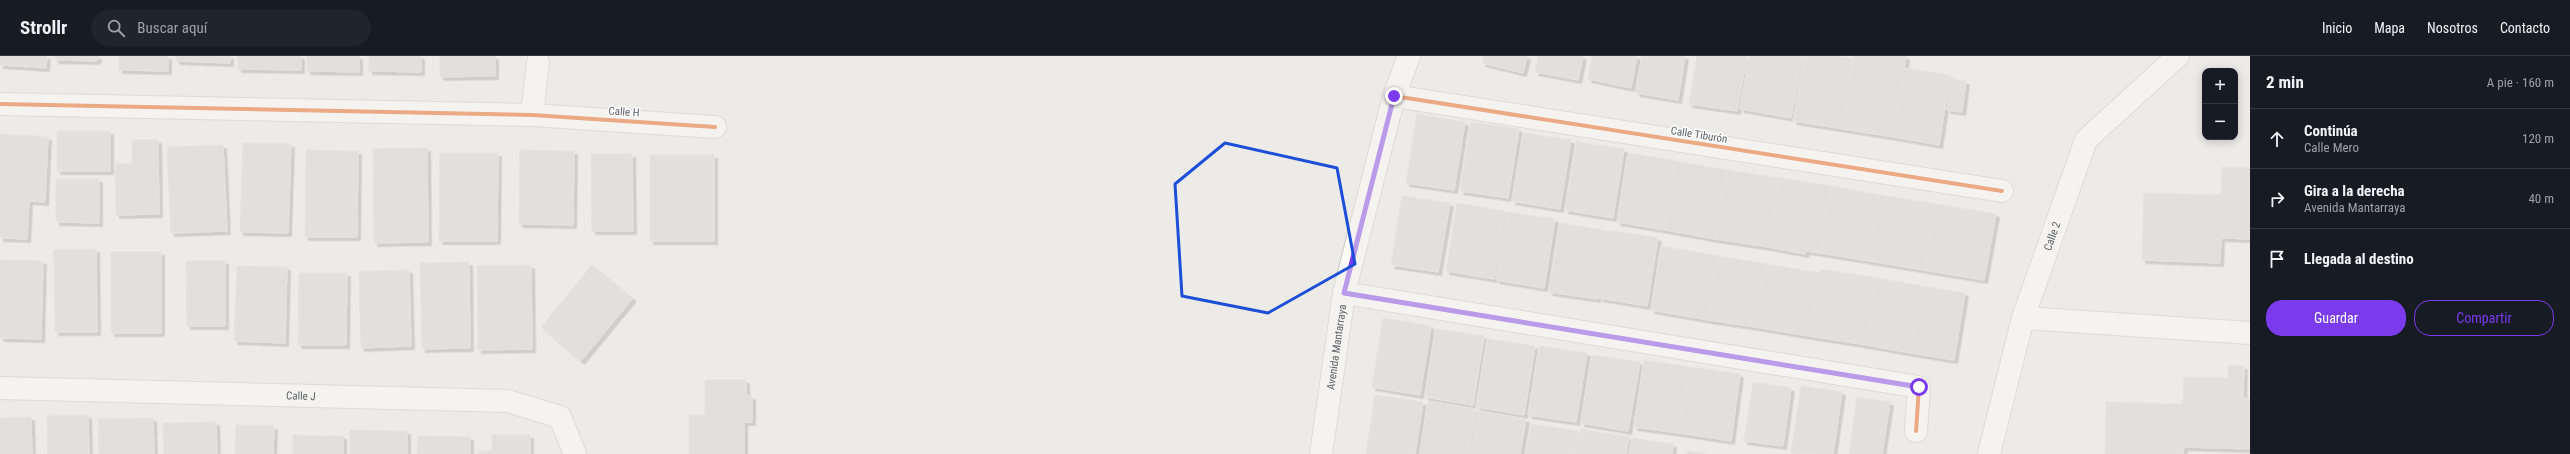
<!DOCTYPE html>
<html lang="es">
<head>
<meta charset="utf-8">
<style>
  :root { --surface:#171b24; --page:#20242c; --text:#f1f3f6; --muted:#9ea1a6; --line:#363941; --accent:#7c3aed }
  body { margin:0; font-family:"Roboto Condensed",sans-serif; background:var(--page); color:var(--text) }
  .controls { position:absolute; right:12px; top:12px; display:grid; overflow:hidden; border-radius:8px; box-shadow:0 2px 10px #0003 }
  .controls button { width:36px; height:36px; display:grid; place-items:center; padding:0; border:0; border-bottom:1px solid var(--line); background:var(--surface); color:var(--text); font:20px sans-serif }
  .stop { position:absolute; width:12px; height:12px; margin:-9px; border:3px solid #7c3aed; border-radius:50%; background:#fff }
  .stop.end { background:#7c3aed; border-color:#fff; box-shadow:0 1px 4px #0008 }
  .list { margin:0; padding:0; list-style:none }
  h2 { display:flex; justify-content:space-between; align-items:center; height:52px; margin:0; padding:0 16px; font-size:17px }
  h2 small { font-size:13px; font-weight:400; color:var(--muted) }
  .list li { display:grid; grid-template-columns:26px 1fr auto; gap:12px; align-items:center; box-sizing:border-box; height:60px; padding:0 16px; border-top:1px solid var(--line) }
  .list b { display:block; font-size:15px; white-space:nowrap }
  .list p { margin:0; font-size:13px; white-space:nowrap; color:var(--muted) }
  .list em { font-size:13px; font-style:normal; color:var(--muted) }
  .actions { display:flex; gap:8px; padding:12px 16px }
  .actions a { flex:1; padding:9px 0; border:1px solid var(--accent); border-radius:16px; text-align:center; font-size:14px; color:var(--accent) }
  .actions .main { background:var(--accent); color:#fff }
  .icon { flex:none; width:22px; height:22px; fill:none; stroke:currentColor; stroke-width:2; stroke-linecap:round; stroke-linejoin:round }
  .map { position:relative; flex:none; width:2250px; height:398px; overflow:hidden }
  header { display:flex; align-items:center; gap:24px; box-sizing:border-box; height:56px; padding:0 20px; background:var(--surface); border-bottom:1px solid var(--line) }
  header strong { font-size:19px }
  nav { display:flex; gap:22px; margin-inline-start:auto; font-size:14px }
  .search { width:280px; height:36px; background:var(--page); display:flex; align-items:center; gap:10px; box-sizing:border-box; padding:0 14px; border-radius:22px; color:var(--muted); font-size:15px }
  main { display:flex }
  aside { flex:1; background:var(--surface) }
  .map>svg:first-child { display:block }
  .building { fill:#d3d2d0; stroke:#dcdad6; filter:url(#shadow) }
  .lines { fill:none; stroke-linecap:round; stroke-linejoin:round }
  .street-casing { stroke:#c8c8c8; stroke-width:24 }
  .street { stroke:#fcfcfb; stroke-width:22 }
  .cycleway-casing { stroke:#fff; stroke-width:6 }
  .cycleway { stroke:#e8590c; stroke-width:4 }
  .route { stroke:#7c3aed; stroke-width:5 }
  .marked { fill:none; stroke:#1d4ed8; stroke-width:3; stroke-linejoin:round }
  .labels { text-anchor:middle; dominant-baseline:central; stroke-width:3; stroke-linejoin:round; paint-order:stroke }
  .street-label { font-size:11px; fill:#5c6166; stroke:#fff }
</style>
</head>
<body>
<header>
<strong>Strollr</strong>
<div class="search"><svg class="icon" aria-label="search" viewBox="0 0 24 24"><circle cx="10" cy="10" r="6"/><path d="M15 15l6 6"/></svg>Buscar aquí</div>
<nav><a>Inicio</a><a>Mapa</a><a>Nosotros</a><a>Contacto</a></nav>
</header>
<main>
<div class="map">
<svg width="2250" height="398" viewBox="0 0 2250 398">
  <defs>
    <filter id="shadow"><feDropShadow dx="3.5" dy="3.5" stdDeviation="0" flood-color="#0004"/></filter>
  </defs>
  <rect width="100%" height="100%" fill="#ecebe7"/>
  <g class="building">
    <polygon points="0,0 47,0 46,12 0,9"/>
    <polygon points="55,0 98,0 97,5 55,4"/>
    <polygon points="119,0 168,0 168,15 119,14"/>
    <polygon points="176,0 230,0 230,7 176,5"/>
    <polygon points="238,0 301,0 301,14 238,13"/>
    <polygon points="307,0 359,0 359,16 307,15"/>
    <polygon points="369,0 421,0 421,16 369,15"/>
    <polygon points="440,0 495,0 495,20 440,21"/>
    <polygon points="1484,0 1527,0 1523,17 1482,7"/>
    <polygon points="1538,0 1583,0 1578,24 1535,16"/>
    <polygon points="1592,0 1637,0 1631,32 1588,23"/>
    <polygon points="1642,0 1685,0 1678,44 1636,37"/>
    <polygon points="1697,0 1747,0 1737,55 1689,48"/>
    <polygon points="1749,0 1802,0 1791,62 1740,53"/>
    <polygon points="1804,0 1834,0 1853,3 1843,73 1793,65"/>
    <polygon points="1854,0 1906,0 1894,81 1843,73"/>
    <polygon points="1904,12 1950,19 1939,89 1894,81"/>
    <polygon points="1951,23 1966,25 1962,56 1947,54"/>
    <polygon points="1417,58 1465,66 1454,134 1406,127"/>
    <polygon points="1471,66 1519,73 1508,142 1460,135"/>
    <rect x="57" y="75" width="53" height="40"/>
    <polygon points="1523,77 1571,84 1560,153 1512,145"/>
    <polygon points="0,78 48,81 45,146 29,145 27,183 0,182"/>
    <polygon points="132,84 158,84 159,158 116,159 115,108 132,107"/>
    <polygon points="1577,86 1624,93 1613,162 1565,154"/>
    <polygon points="243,87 291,88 288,177 240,176"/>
    <polygon points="223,89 227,175 171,177 167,91"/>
    <polygon points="427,92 428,186 374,187 373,93"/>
    <polygon points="306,94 358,95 357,181 305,181"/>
    <polygon points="520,94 574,95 573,169 519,168"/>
    <polygon points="440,97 498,97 497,185 439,185"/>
    <polygon points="1628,97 1676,105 1665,174 1617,166"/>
    <polygon points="591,98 632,98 633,175 592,175"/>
    <rect x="650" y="99" width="64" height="86"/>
    <polygon points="1676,105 1727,114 1715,183 1665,174"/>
    <polygon points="2222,111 2250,112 2250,183 2221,182 2220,207 2142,204 2144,137 2221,139"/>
    <polygon points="1727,114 1780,122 1768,191 1715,183"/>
    <polygon points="1780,122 1831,130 1820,197 1806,195 1805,198 1768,191"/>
    <polygon points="56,123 99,123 99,167 56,166"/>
    <polygon points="1831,130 1880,139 1869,205 1820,197"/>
    <polygon points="1880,139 1936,148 1924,214 1869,205"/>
    <polygon points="1402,140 1450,147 1438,216 1391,209"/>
    <polygon points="1457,147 1505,155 1494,223 1446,215"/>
    <polygon points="1936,148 1996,158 1984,224 1924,214"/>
    <polygon points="1507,156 1555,163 1544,232 1496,224"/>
    <polygon points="1560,167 1608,175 1597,243 1549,236"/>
    <polygon points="1610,174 1658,182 1647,250 1599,242"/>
    <polygon points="1661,190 1718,200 1708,264 1651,254"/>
    <polygon points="96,193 97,276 55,276 54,194"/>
    <rect x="111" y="196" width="50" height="81"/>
    <polygon points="1718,200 1766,208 1755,271 1708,264"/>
    <polygon points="0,204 43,205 41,283 0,282"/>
    <polygon points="186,205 225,205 225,270 187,270"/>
    <polygon points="469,206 470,292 422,293 420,207"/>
    <polygon points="1766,208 1820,217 1809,280 1755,271"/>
    <polygon points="531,209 532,293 478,294 477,210"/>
    <polygon points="592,209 633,242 581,305 541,271"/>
    <polygon points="237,210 287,211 285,287 234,285"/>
    <polygon points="1820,213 1877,222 1866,289 1809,280"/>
    <polygon points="409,214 411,290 361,292 359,215"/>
    <polygon points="299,217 347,217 346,289 298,289"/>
    <polygon points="1877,222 1922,230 1911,297 1866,289"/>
    <polygon points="1922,230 1965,237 1954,304 1911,297"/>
    <polygon points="1383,262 1431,270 1420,339 1372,331"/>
    <polygon points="1436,273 1484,280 1473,349 1425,341"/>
    <polygon points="1487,283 1535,290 1524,359 1476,351"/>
    <polygon points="1539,290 1587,297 1576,366 1528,359"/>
    <polygon points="1592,299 1640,306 1628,375 1581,367"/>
    <polygon points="1644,304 1689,311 1679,377 1634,371"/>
    <polygon points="2228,309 2244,310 2243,342 2250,343 2250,393 2184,391 2183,398 2105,398 2106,346 2183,348 2184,321 2228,322"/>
    <polygon points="1689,311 1740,318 1731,385 1679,377"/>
    <polygon points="705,324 746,324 746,340 752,340 752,366 744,366 744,398 689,398 689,359 705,359"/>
    <polygon points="1753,326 1791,332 1783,390 1744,385"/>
    <polygon points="1801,330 1842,336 1833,398 1791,397"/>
    <polygon points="1375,339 1423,346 1415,398 1366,398"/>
    <polygon points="1857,341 1890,346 1882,398 1849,398"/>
    <polygon points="1428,345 1476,353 1469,398 1420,398"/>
    <polygon points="1478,355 1526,363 1520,398 1471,398"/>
    <polygon points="88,359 89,398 48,398 47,360"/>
    <polygon points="31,361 32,398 0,398 0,362"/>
    <polygon points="153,362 154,398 99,398 98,363"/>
    <polygon points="216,366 217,398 164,398 163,367"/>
    <polygon points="1531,368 1579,375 1575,398 1526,398"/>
    <polygon points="236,369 274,370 273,398 235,398"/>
    <polygon points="1581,373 1629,381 1626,398 1577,398"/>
    <polygon points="350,374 407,375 407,398 350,398"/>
    <polygon points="293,379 343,380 343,398 293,398"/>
    <polygon points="492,379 530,379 530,398 478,398 478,395 492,395"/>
    <polygon points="418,380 470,381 470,398 417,398"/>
    <polygon points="1632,382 1673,388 1672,398 1629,398"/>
    <polygon points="1686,395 1707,398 1686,398"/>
  </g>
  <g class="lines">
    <g class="street-casing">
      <g id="street">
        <polyline points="1394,40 2002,135"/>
        <polyline points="0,48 532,59 715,71"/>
        <polyline points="532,59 538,6"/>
        <polyline points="1344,237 1919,331 1916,375"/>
        <polyline points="2023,262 2250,277"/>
        <path id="s1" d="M0,332L508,345L560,361L575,398"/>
        <path id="s2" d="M1321,398L1344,237L1394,40L1409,0"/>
        <path id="s3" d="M1989,398L2023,262L2086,84L2178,0"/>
      </g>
    </g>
    <use href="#street" class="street"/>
    <g class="cycleway-casing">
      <g id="cycleway">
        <polyline points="1394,40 2002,135"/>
        <polyline points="0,48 532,59 715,71"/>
        <polyline points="1344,237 1919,331 1916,375"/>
      </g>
    </g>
    <use href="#cycleway" class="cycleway"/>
  </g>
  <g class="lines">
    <polyline class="route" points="1394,40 1344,237 1919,331"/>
  </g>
  <path d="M0 0H2250V398H0ZM1225,87L1337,112L1355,208L1268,257L1182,240L1175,128Z" fill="#ecebe7" fill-opacity=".55" fill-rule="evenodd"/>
  <path class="marked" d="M1225,87L1337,112L1355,208L1268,257L1182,240L1175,128Z"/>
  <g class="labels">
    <g class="street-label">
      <text transform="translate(624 56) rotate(4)">Calle H</text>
      <text transform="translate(1699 79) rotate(9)">Calle Tiburón</text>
      <text stroke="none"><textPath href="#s3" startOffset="227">Calle 2</textPath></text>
      <text stroke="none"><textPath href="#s2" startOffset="108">Avenida Mantarraya</textPath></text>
      <text stroke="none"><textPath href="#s1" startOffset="301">Calle J</textPath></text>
    </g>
  </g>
</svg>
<div class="controls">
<button>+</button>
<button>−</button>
</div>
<div class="stop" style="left:1919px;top:331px"></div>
<div class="stop end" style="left:1394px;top:40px"></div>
</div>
<aside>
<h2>2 min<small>A pie · 160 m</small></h2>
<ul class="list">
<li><svg class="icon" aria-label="ahead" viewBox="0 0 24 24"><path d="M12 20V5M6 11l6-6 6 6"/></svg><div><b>Continúa</b><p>Calle Mero</p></div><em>120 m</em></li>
<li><svg class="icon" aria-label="right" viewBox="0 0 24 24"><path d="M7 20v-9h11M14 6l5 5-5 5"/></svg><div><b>Gira a la derecha</b><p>Avenida Mantarraya</p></div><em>40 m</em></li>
<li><svg class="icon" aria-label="arrive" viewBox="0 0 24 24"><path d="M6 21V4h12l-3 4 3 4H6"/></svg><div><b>Llegada al destino</b></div></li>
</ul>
<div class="actions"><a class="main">Guardar</a><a>Compartir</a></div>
</aside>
</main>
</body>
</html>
